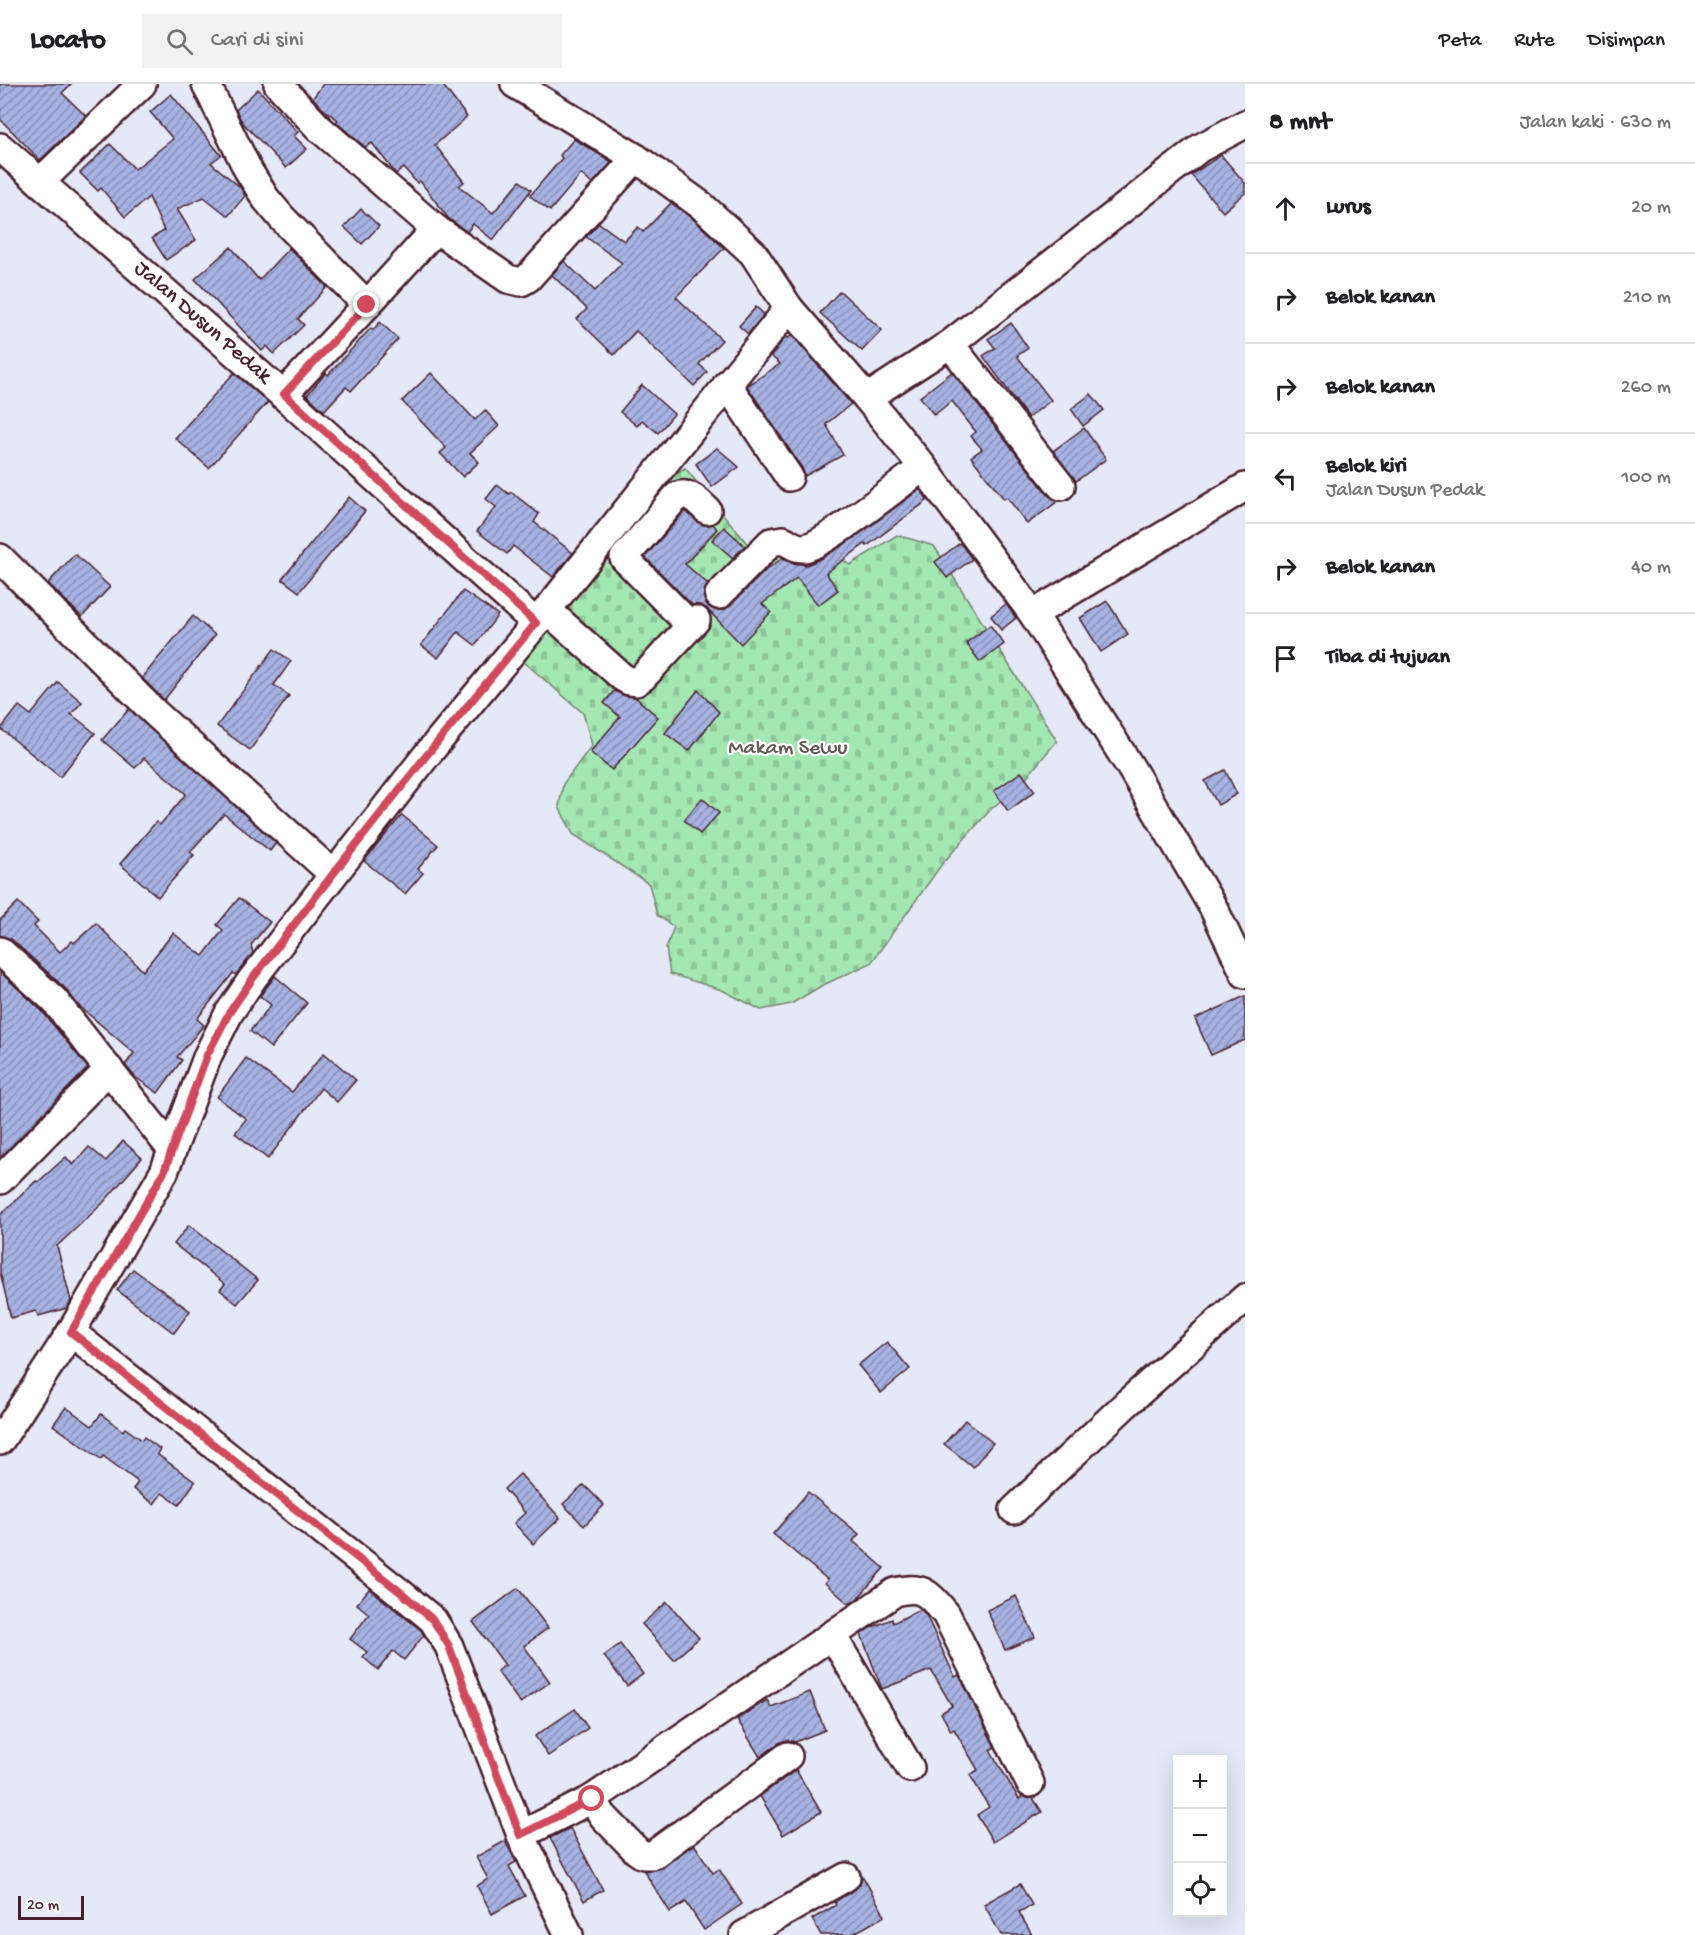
<!DOCTYPE html>
<html lang="id">
<head>
<meta charset="utf-8">
<style>
  :root { --surface:#fff; --page:#f2f2f2; --text:#202124; --muted:#757577; --line:#e0e0e0 }
  body { margin:0; font-family:"Gochi Hand",sans-serif; background:var(--page); color:var(--text) }
  .controls { position:absolute; right:18px; bottom:18px; display:grid; overflow:hidden; border-radius:0px; box-shadow:0 6px 24px #0002 }
  .controls button { width:54px; height:54px; display:grid; place-items:center; padding:0; border:0; border-bottom:2px solid var(--line); background:var(--surface); color:var(--text); font:30px sans-serif }
  .scale { position:absolute; left:18px; bottom:15px; width:66px; box-sizing:border-box; padding-left:6px; border:3px solid #4a1f2b; border-top:0; font-size:16px; line-height:21px; white-space:nowrap; color:#4a1f2b; -webkit-text-stroke:4px #fff; paint-order:stroke }
  .stop { position:absolute; width:18px; height:18px; margin:-14px; border:4px solid #d1495b; border-radius:50%; background:#fff }
  .stop.end { background:#d1495b; border-color:#fff; box-shadow:0 2px 6px #0008 }
  .list { margin:0; padding:0; list-style:none }
  h2 { display:flex; justify-content:space-between; align-items:center; height:78px; margin:0; padding:0 24px; font-size:26px }
  h2 small { font-size:20px; font-weight:400; color:var(--muted) }
  .list li { display:grid; grid-template-columns:39px 1fr auto; gap:18px; align-items:center; box-sizing:border-box; height:90px; padding:0 24px; border-top:2px solid var(--line) }
  .list b { display:block; font-size:22px; white-space:nowrap }
  .list p { margin:0; font-size:20px; white-space:nowrap; color:var(--muted) }
  .list em { font-size:20px; font-style:normal; color:var(--muted) }
  .icon { flex:none; width:33px; height:33px; fill:none; stroke:currentColor; stroke-width:2; stroke-linecap:round; stroke-linejoin:round }
  .map { position:relative; flex:none; width:1245px; height:1851px; overflow:hidden }
  header { display:flex; align-items:center; gap:36px; box-sizing:border-box; height:84px; padding:0 30px; background:var(--surface); border-bottom:2px solid var(--line) }
  header strong { font-size:28px }
  nav { display:flex; gap:33px; margin-inline-start:auto; font-size:21px }
  .search { width:420px; height:54px; background:var(--page); display:flex; align-items:center; gap:15px; box-sizing:border-box; padding:0 21px; border-radius:0px; color:var(--muted); font-size:22px }
  main { display:flex }
  aside { flex:1; background:var(--surface) }
  .map>svg:first-child { display:block }
  .cemetery { fill:url(#cemetery-stones); stroke:#76836e; stroke-width:1.5 }
  .building { fill:url(#building-hatch); stroke:#4a1f2b; stroke-width:1.5 }
  .lines { fill:none; stroke-linecap:round; stroke-linejoin:round }
  .minor-casing { stroke:#4a1f2b; stroke-width:32 }
  .minor { stroke:#fff; stroke-width:27 }
  .route { stroke:#d1495b; stroke-width:8 }
  .labels { text-anchor:middle; dominant-baseline:central; stroke-width:4.5; stroke-linejoin:round; paint-order:stroke }
  .street-label { font-size:22px; fill:#4a1f2b; stroke:#fff }
  .park-label { font-size:22px; fill:#655b54; stroke:#fff }
</style>
</head>
<body>
<header>
<strong>Locato</strong>
<div class="search"><svg class="icon" aria-label="search" viewBox="0 0 24 24"><circle cx="10" cy="10" r="6"/><path d="M15 15l6 6"/></svg>Cari di sini</div>
<nav><a>Peta</a><a>Rute</a><a>Disimpan</a></nav>
</header>
<main>
<div class="map">
<svg width="1245" height="1851" viewBox="0 0 1245 1851">
  <defs>
    <pattern id="cemetery-stones" width="16" height="16" patternUnits="userSpaceOnUse" patternTransform="scale(1.5)"><rect width="16" height="16" fill="#a3e7b2"/><path d="M2 7V4a2 2 0 0 1 4 0v3zM10 15v-3a2 2 0 0 1 4 0v3z" fill="#8ec699"/></pattern>
    <pattern id="building-hatch" width="6" height="6" patternUnits="userSpaceOnUse" patternTransform="scale(1.5)"><rect width="6" height="6" fill="#a6b3e3"/><path d="M-1 1l2-2M0 6l6-6M5 7l2-2" fill="none" stroke="#8991b8"/></pattern>
  </defs>
  <rect width="100%" height="100%" fill="#e4e8f7"/>
  <filter id="ink" filterUnits="userSpaceOnUse"><feTurbulence type="fractalNoise" baseFrequency=".0167" numOctaves="2"/><feDisplacementMap in="SourceGraphic" scale="12" xChannelSelector="R" yChannelSelector="G"/><feConvolveMatrix kernelMatrix="1 2 1 2 8 2 1 2 1" color-interpolation-filters="sRGB"/></filter>
  <g filter="url(#ink)">
    <polygon class="cemetery" points="685,384 755,469 804,472 824,464 850,481 897,451 934,462 1057,657 1019,702 992,724 942,780 871,879 821,902 791,920 761,926 722,906 670,890 666,864 674,843 657,831 649,800 573,750 559,723 563,700 592,661 583,629 517,572 654,402"/>
    <g class="building">
      <polygon points="0,0 71,0 62,9 86,32 40,76 0,35"/>
      <polygon points="323,0 442,0 467,33 435,61 464,98 459,102 493,129 520,97 531,106 493,156 473,140 467,148 448,134 420,97 417,99 404,84 396,90 372,59 365,63 336,38 338,36 322,24 313,14"/>
      <polygon points="258,5 298,48 294,52 307,65 286,84 242,38 236,26"/>
      <polygon points="171,10 221,71 211,79 240,103 245,112 228,132 204,113 177,125 196,156 166,176 152,154 164,147 149,113 125,133 101,104 98,107 80,89 110,60 135,85 173,55 150,28"/>
      <polygon points="574,55 612,78 592,100 581,90 550,127 530,112 562,74 560,71"/>
      <polygon points="1221,71 1245,99 1245,109 1223,128 1191,91"/>
      <polygon points="671,119 692,134 724,164 676,213 722,256 699,280 707,288 694,302 636,247 614,271 577,235 587,225 552,191 564,177 595,207 622,179 586,153 599,139 624,157 638,143 643,148"/>
      <polygon points="361,125 379,142 362,160 344,143"/>
      <polygon points="231,163 259,196 289,164 327,203 298,235 304,241 274,270 267,262 262,267 195,195"/>
      <polygon points="840,207 882,246 862,267 820,229"/>
      <polygon points="756,223 764,230 748,250 739,242"/>
      <polygon points="380,238 398,255 351,307 346,303 324,327 307,311 326,289 328,291 371,244 373,246"/>
      <polygon points="1011,239 1028,264 1017,272 1051,316 1028,334 983,272 995,264 988,255"/>
      <polygon points="792,251 851,320 826,340 843,371 805,392 802,384 747,302 780,280 771,272 786,252 788,254"/>
      <polygon points="952,288 1049,412 1058,417 1027,440 1007,413 1004,415 971,373 982,365 971,352 976,348 952,317 934,331 920,313"/>
      <polygon points="234,289 268,318 209,384 175,354"/>
      <polygon points="431,289 475,336 485,326 499,342 470,369 479,378 463,393 440,369 446,364 402,317"/>
      <polygon points="642,301 674,330 658,349 642,336 637,342 620,328"/>
      <polygon points="1091,310 1104,326 1083,342 1071,325"/>
      <polygon points="1084,344 1106,375 1076,397 1053,367"/>
      <polygon points="717,364 739,383 712,403 696,380"/>
      <polygon points="497,401 509,410 511,408 539,430 534,438 573,469 553,493 513,462 507,470 477,447 496,423 486,415"/>
      <polygon points="920,405 928,416 867,462 865,460 826,489 838,506 818,521 797,494 762,520 771,528 741,560 706,524 699,521 692,521 645,473 685,427 703,441 713,440 717,445 685,480 708,500 704,508 704,515 708,522 715,526 723,526 730,522 767,485 783,474 793,479 807,481 822,474 854,454"/>
      <polygon points="349,413 365,427 299,508 282,495"/>
      <polygon points="724,443 745,462 733,474 712,456"/>
      <polygon points="960,459 972,475 947,494 935,478"/>
      <polygon points="75,470 110,503 82,533 48,499"/>
      <polygon points="463,507 498,531 475,561 458,548 438,574 421,561"/>
      <polygon points="1107,517 1128,550 1101,568 1080,534"/>
      <polygon points="1006,520 1016,534 1001,546 991,532"/>
      <polygon points="193,532 215,551 164,616 142,594"/>
      <polygon points="990,541 1004,560 980,578 966,559"/>
      <polygon points="274,565 291,577 274,601 289,612 250,666 217,642"/>
      <polygon points="58,598 82,618 71,630 95,649 60,693 1,645 19,622 31,631"/>
      <polygon points="698,606 719,628 689,667 665,649"/>
      <polygon points="614,607 626,612 635,613 658,633 612,686 590,668 620,633 604,619"/>
      <polygon points="129,625 276,759 270,767 224,730 190,768 194,771 158,813 120,780 156,738 160,741 186,710 144,674 135,684 102,656"/>
      <polygon points="1225,686 1237,710 1218,721 1205,697"/>
      <polygon points="1021,688 1035,707 1008,727 994,707"/>
      <polygon points="702,714 719,729 700,750 684,736"/>
      <polygon points="402,731 438,761 418,785 423,789 405,810 364,777"/>
      <polygon points="239,814 270,838 251,861 253,869 236,891 233,889 197,935 204,941 177,973 182,976 158,1009 135,993 125,981 134,969 79,922 65,904 11,855 0,852 0,836 18,818 38,838 34,842 60,868 72,857 74,859 96,839 143,887 173,849 203,872 223,846 217,841"/>
      <polygon points="0,888 42,927 88,984 0,1074"/>
      <polygon points="275,892 307,919 271,964 250,947 271,921 260,912"/>
      <polygon points="1245,912 1245,956 1211,971 1195,935"/>
      <polygon points="324,969 356,996 337,1018 321,1004 268,1075 235,1049 246,1035 217,1013 246,974 292,1008"/>
      <polygon points="123,1057 142,1074 103,1119 57,1162 71,1217 67,1224 38,1232 36,1227 11,1234 0,1188 0,1131 36,1097 38,1098 66,1073 73,1081 89,1063 106,1077"/>
      <polygon points="189,1141 258,1196 237,1220 220,1206 225,1200 174,1160"/>
      <polygon points="133,1185 190,1227 174,1249 117,1206"/>
      <polygon points="887,1258 910,1285 881,1309 858,1281"/>
      <polygon points="66,1323 92,1342 101,1330 123,1347 125,1344 142,1356 144,1353 160,1365 157,1370 195,1398 179,1421 162,1409 154,1420 133,1405 138,1398 103,1372 101,1375 53,1341"/>
      <polygon points="965,1336 993,1359 973,1383 944,1360"/>
      <polygon points="520,1390 560,1434 533,1460 514,1439 525,1429 504,1405"/>
      <polygon points="584,1401 604,1421 584,1442 563,1420"/>
      <polygon points="808,1408 859,1450 853,1457 884,1484 858,1514 849,1520 825,1499 828,1496 773,1450"/>
      <polygon points="518,1504 548,1544 524,1562 550,1598 520,1619 497,1587 505,1581 473,1538"/>
      <polygon points="369,1505 421,1546 424,1551 404,1576 393,1567 378,1586 363,1573 367,1568 350,1555 369,1530 357,1520"/>
      <polygon points="1016,1512 1035,1553 1005,1566 987,1526"/>
      <polygon points="667,1518 699,1554 674,1576 642,1540"/>
      <polygon points="921,1525 926,1531 955,1593 959,1591 995,1663 990,1666 1019,1715 1022,1712 1033,1714 1042,1728 993,1758 977,1731 989,1723 970,1691 978,1686 954,1645 951,1647 941,1629 952,1622 931,1586 882,1605 861,1550 870,1544 892,1535 893,1539"/>
      <polygon points="620,1560 643,1590 627,1602 604,1572"/>
      <polygon points="810,1608 825,1646 795,1658 787,1656 779,1659 760,1673 737,1635 767,1616 771,1623"/>
      <polygon points="575,1625 588,1644 548,1672 535,1652"/>
      <polygon points="796,1686 821,1728 783,1751 760,1712"/>
      <polygon points="570,1744 603,1806 584,1817 550,1754"/>
      <polygon points="505,1757 516,1778 509,1782 525,1812 492,1830 477,1802 488,1795 476,1773"/>
      <polygon points="694,1760 713,1789 719,1785 742,1820 704,1846 686,1818 670,1828 644,1787 662,1784"/>
      <polygon points="862,1793 863,1793 885,1832 851,1851 821,1851 812,1835 836,1821 834,1818 854,1806 860,1800"/>
      <polygon points="1020,1800 1032,1821 1019,1828 1032,1851 1001,1851 984,1820"/>
    </g>
    <g class="lines">
      <g class="minor-casing">
        <g id="minor">
          <polyline points="206,0 248,86 266,115 282,134 367,221 283,311"/>
          <polyline points="278,0 319,44 436,145"/>
          <polyline points="515,0 636,74 702,122 753,169 789,224 867,314 950,260 1200,64 1245,40"/>
          <polyline points="0,63 283,311 536,539"/>
          <polyline points="40,98 142,0"/>
          <polyline points="367,221 436,145 508,195 521,198 528,194 636,74"/>
          <polyline points="950,260 1061,402"/>
          <polyline points="727,300 789,393"/>
          <polyline points="867,314 923,383 1033,530 1131,684 1214,825 1245,890"/>
          <polyline points="0,474 155,629 333,790"/>
          <path d="M719,511L771,458L783,456C790,459 795,465 804,464C823,462 903,398 923,383"/>
          <polyline points="547,526 622,593 629,597 636,598 643,593 696,536"/>
          <polyline points="1033,530 1245,403"/>
          <path d="M690,541L624,474L677,412C690,407 698,418 707,426"/>
          <polyline points="0,867 54,916 172,1066"/>
          <polyline points="0,1096 109,985"/>
          <polyline points="71,1248 403,1511 433,1536 449,1562 521,1751 569,1851"/>
          <polyline points="0,1357 71,1248 164,1088 208,971 229,929 253,894 426,672 547,526 789,224"/>
          <polyline points="1014,1426 1125,1321 1245,1214"/>
          <polyline points="832,1551 910,1684"/>
          <path d="M592,1715L895,1508C923,1501 928,1509 946,1530L1030,1699"/>
          <polyline points="521,1751 592,1715 603,1732 637,1767 643,1771 653,1771 788,1672"/>
          <polyline points="744,1851 846,1793"/>
        </g>
      </g>
      <use href="#minor" class="minor"/>
    </g>
  </g>
  <g class="lines" filter="url(#ink)">
    <polyline class="route" points="367,221 284,310 536,539 426,672 333,790 253,894 229,929 207,971 164,1088 71,1248 403,1510 433,1536 449,1562 520,1751 592,1715"/>
  </g>
  <g class="labels">
    <g class="street-label">
      <text transform="translate(202 239) rotate(41)">Jalan Dusun Pedak</text>
    </g>
    <g class="park-label">
      <text x="788" y="665">Makam Sewu</text>
    </g>
  </g>
</svg>
<div class="controls">
<button>+</button>
<button>−</button>
<button><svg class="icon" aria-label="locate" viewBox="0 0 24 24"><circle cx="12" cy="12" r="6"/><path d="M12 2v4M12 18v4M2 12h4M18 12h4"/></svg></button>
</div>
<div class="scale">20 m</div>
<div class="stop" style="left:592px;top:1715px"></div>
<div class="stop end" style="left:367px;top:221px"></div>
</div>
<aside>
<h2>8 mnt<small>Jalan kaki · 630 m</small></h2>
<ul class="list">
<li><svg class="icon" aria-label="ahead" viewBox="0 0 24 24"><path d="M12 20V5M6 11l6-6 6 6"/></svg><div><b>Lurus</b></div><em>20 m</em></li>
<li><svg class="icon" aria-label="right" viewBox="0 0 24 24"><path d="M7 20v-9h11M14 6l5 5-5 5"/></svg><div><b>Belok kanan</b></div><em>210 m</em></li>
<li><svg class="icon" aria-label="right" viewBox="0 0 24 24"><path d="M7 20v-9h11M14 6l5 5-5 5"/></svg><div><b>Belok kanan</b></div><em>260 m</em></li>
<li><svg class="icon" aria-label="left" viewBox="0 0 24 24"><path d="M17 20v-9H6M10 6l-5 5 5 5"/></svg><div><b>Belok kiri</b><p>Jalan Dusun Pedak</p></div><em>100 m</em></li>
<li><svg class="icon" aria-label="right" viewBox="0 0 24 24"><path d="M7 20v-9h11M14 6l5 5-5 5"/></svg><div><b>Belok kanan</b></div><em>40 m</em></li>
<li><svg class="icon" aria-label="arrive" viewBox="0 0 24 24"><path d="M6 21V4h12l-3 4 3 4H6"/></svg><div><b>Tiba di tujuan</b></div></li>
</ul>
</aside>
</main>
</body>
</html>
